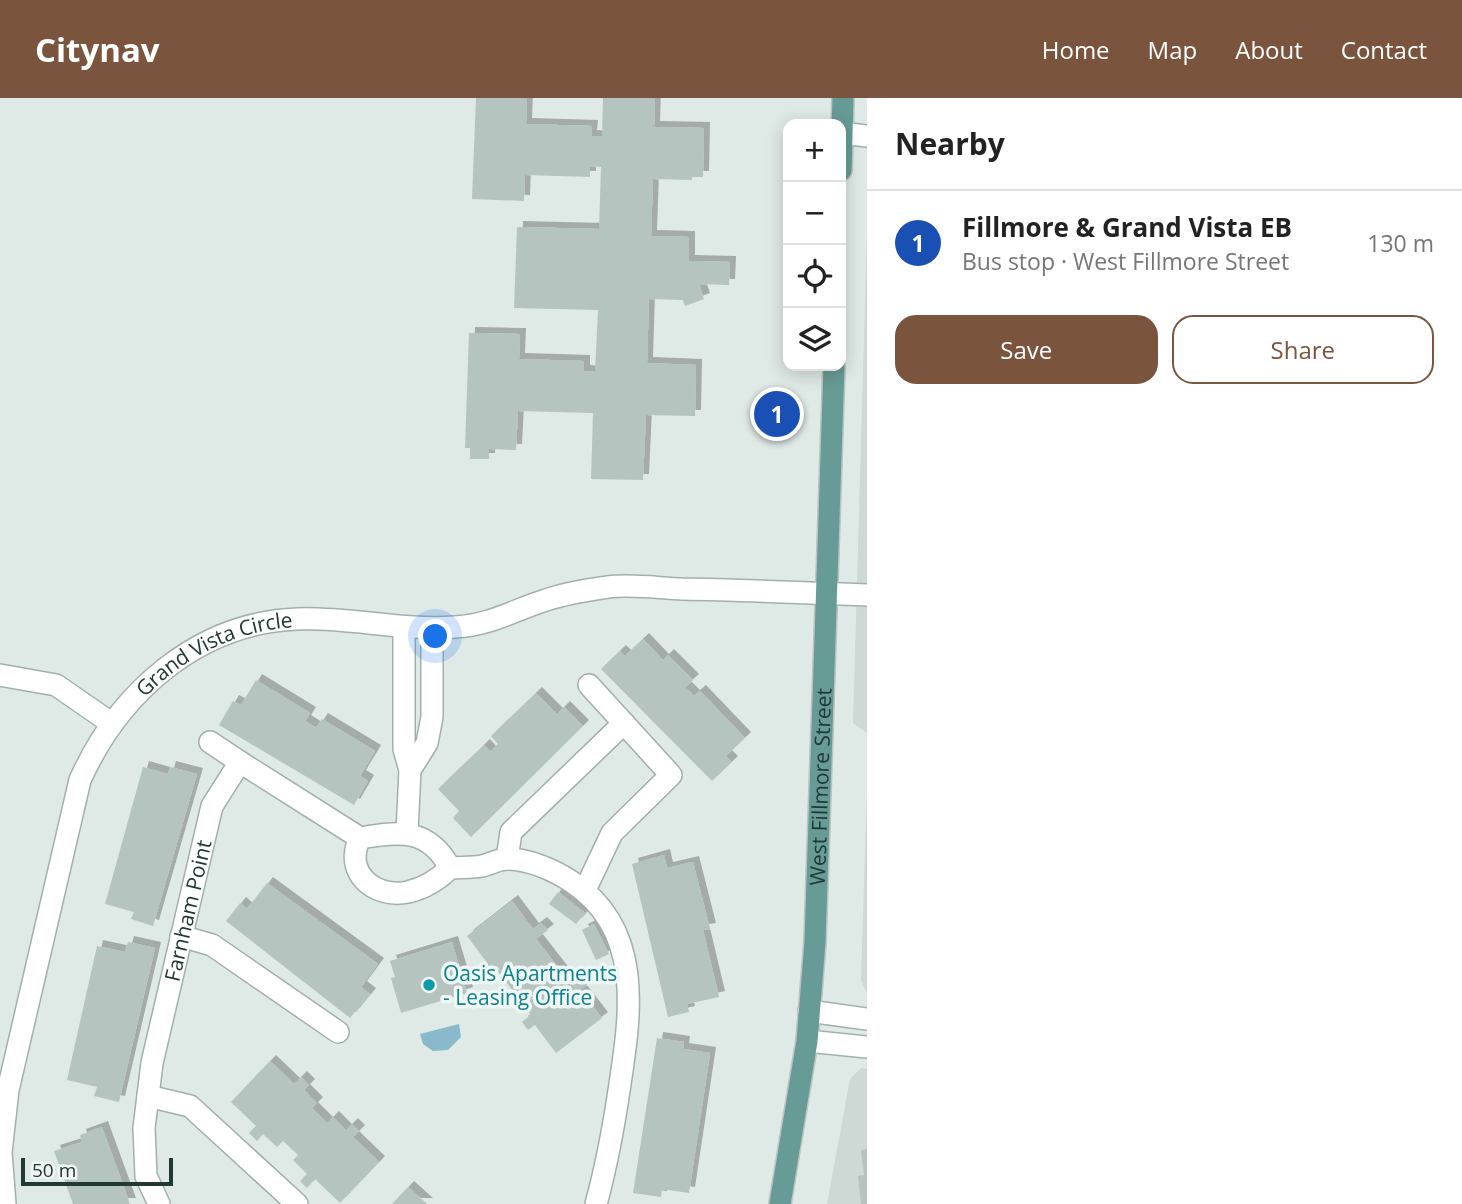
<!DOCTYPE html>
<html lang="en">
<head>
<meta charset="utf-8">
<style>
  :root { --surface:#fff; --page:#f2f2f2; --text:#222; --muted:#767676; --line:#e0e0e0; --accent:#7b543d }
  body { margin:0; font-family:"Open Sans",sans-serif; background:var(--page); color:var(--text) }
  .controls { position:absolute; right:21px; top:21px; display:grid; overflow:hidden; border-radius:14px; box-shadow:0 4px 18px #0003 }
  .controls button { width:63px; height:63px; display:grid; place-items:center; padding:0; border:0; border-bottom:2px solid var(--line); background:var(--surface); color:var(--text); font:35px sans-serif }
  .scale { position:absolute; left:21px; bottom:18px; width:152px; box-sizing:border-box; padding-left:7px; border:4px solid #213835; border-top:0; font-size:19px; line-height:24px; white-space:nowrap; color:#213835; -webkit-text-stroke:5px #eff6f4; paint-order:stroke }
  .you { position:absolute; left:436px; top:539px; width:24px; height:24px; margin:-18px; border:5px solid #fff; border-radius:50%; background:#1a73e8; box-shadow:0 0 0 10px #1a73e833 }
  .badge { display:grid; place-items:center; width:46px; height:46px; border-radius:50%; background:var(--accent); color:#fff; font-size:23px; font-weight:700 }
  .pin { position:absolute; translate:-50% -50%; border:4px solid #fff; box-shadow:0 2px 7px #0006 }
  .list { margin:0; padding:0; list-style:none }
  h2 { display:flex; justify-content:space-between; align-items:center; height:91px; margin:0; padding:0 28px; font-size:30px }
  h2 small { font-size:23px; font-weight:400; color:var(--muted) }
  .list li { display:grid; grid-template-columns:46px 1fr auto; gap:21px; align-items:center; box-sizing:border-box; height:105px; padding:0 28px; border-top:2px solid var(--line) }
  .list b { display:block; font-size:26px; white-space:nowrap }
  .list p { margin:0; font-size:23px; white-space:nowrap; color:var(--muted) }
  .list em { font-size:23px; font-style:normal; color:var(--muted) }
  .actions { display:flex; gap:14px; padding:21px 28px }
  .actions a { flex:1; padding:16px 0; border:2px solid var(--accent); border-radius:21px; text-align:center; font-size:24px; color:var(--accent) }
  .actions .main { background:var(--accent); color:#fff }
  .icon { flex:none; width:38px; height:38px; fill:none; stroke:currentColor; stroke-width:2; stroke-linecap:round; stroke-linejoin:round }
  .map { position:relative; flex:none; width:867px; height:1106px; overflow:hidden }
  header { display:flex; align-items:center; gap:42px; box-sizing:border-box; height:98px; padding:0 35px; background:var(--accent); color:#fff }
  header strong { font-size:33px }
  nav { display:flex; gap:38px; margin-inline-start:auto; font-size:24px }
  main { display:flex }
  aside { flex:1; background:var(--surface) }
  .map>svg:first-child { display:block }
  .built { fill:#cdd9d5 }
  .water { fill:#8ab9cb }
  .building { fill:#b5c4bf; filter:url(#shadow) }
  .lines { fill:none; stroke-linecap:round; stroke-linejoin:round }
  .minor-casing { stroke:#a2b0ad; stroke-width:24 }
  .major-casing { stroke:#bcc3c2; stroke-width:24 }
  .minor { stroke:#fff; stroke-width:21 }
  .major { stroke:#669c95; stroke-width:21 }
  .culture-dot { fill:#0f9aa8; stroke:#eff6f4; stroke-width:2.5 }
  .labels { text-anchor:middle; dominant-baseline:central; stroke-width:7; stroke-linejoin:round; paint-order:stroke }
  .street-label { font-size:21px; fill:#213835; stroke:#eff6f4 }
  .culture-label { font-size:21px; fill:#0d838f; stroke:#eff6f4; text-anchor:start }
</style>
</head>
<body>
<header>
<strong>Citynav</strong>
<nav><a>Home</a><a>Map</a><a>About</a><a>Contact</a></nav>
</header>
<main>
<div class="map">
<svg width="867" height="1106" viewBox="0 0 867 1106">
  <defs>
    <filter id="shadow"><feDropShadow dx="6" dy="-6" stdDeviation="0" flood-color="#0004"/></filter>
  </defs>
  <rect width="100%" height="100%" fill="#dfe9e6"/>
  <g class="built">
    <polygon points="867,135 867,635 853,625"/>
    <polygon points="867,693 867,895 861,882"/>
    <polygon points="861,970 867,971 867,1106 827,1106 850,981"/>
  </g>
  <polygon class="water" points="459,926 461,939 448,952 433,953 423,946 420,936"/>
  <g class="building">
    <polygon points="476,0 527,0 526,26 592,28 591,38 602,39 603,0 655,0 654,29 704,30 703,79 692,79 692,82 653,81 651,138 689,139 689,163 730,164 729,187 699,186 704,201 685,208 683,202 649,201 647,265 696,267 695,318 646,317 643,382 591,381 593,315 518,313 516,352 489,351 489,361 470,361 470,350 465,350 469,235 520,236 519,261 584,263 584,273 595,274 598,212 514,210 517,129 599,131 601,69 590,68 590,79 525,77 524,103 472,101"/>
    <polygon points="643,541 663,562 668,557 693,582 685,589 694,598 700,593 745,640 726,658 732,664 712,683 601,571 620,553 625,558"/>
    <polygon points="256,582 310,615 305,623 316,630 322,621 375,653 360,678 368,683 354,707 219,627 233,603 241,607"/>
    <polygon points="536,595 557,616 564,609 583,628 471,739 453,720 459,713 438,691 484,647 490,654 498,646 491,638"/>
    <polygon points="143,669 168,676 170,669 197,676 153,828 131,821 134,814 105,806"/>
    <polygon points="664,757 667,770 693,764 710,831 703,832 719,899 687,906 689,914 668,919 632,766"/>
    <polygon points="267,785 378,866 361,889 370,896 350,920 226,823 240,805 247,811"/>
    <polygon points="558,794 585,815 576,826 549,806"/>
    <polygon points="512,803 533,831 541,825 548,832 536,841 571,886 581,878 587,887 580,892 602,920 556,955 535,927 528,932 522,924 531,917 497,872 486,881 480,873 488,866 467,838"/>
    <polygon points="594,826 609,856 596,862 582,832"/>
    <polygon points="128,844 155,850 119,1004 94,998 97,989 67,982 97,848 125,854"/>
    <polygon points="452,844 467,895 401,915 391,880 395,879 390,863"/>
    <polygon points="657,940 684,944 683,951 710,955 689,1095 662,1091 661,1099 633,1095"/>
    <polygon points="270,963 294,986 301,979 309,987 304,992 317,1005 312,1010 327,1025 333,1019 346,1032 352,1026 359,1033 353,1039 379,1064 340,1105 315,1081 307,1090 300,1083 307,1076 293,1062 298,1057 283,1043 277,1049 263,1036 257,1043 249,1035 256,1028 231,1004"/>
    <polygon points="102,1029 130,1106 73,1106 54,1053 82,1044 80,1037"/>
    <polygon points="867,1051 867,1106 861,1106 858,1078 864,1077 861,1052"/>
    <polygon points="408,1089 427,1106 392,1106"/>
  </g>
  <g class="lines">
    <g class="minor-casing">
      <g id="minor">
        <polyline points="842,35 867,38"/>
        <polyline points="404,530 404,651 410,672 407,734"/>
        <polyline points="0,577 56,587 111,625"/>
        <polyline points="210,644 240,664"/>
        <polyline points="410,672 427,645 432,619 432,530"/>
        <path d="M360,740C343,774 374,801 408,794C425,790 438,782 450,770"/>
        <polyline points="507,761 511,734 624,625"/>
        <polyline points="585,792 612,735 671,677 589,587"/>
        <polyline points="181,838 212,847 338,934"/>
        <polyline points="809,913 867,921"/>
        <polyline points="807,943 867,949"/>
        <polyline points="148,998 190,1008 297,1106"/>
        <path id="s1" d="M5,1106L1,1054L8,992L80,682C119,595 197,525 297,521C350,519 402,533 455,529C491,527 514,512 546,502C566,495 587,492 608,489C631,486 658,490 682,491C744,492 805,495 867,497"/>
        <path id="s2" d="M159,1106L146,1078L144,1030L152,965L212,708L240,664L360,740C399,733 429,730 450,770C460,769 472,770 482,768C490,766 499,761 507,761C529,761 554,772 572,784C643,831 631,913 620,986C614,1027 607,1066 596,1106"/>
      </g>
    </g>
    <g class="major-casing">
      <g id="major">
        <polyline points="841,72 843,0"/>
        <path id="s3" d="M780,1106L807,943L815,844L834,268"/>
      </g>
    </g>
    <use href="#minor" class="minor"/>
    <use href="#major" class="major"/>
  </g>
  <circle class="culture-dot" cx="429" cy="887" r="7"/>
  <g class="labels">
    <g class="street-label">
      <text stroke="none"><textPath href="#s1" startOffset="626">Grand Vista Circle</textPath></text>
      <text stroke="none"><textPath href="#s3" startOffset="420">West Fillmore Street</textPath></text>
      <text stroke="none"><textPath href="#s2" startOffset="301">Farnham Point</textPath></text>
    </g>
    <g class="culture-label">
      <text x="443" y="875">Oasis Apartments<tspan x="443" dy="24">- Leasing Office</tspan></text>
    </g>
  </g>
</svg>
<div class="controls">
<button>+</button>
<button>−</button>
<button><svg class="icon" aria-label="locate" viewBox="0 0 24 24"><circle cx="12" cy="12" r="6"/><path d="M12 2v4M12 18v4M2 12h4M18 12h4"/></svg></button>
<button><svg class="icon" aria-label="layers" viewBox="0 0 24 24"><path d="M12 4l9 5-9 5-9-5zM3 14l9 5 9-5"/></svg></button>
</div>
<div class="scale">50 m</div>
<div class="you"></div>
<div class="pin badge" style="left:777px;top:316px;background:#1a4fb4">1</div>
</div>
<aside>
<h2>Nearby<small></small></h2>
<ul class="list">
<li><span class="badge" style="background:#1a4fb4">1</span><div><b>Fillmore &amp; Grand Vista EB</b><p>Bus stop · West Fillmore Street</p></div><em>130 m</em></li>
</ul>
<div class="actions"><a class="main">Save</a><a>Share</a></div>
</aside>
</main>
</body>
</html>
